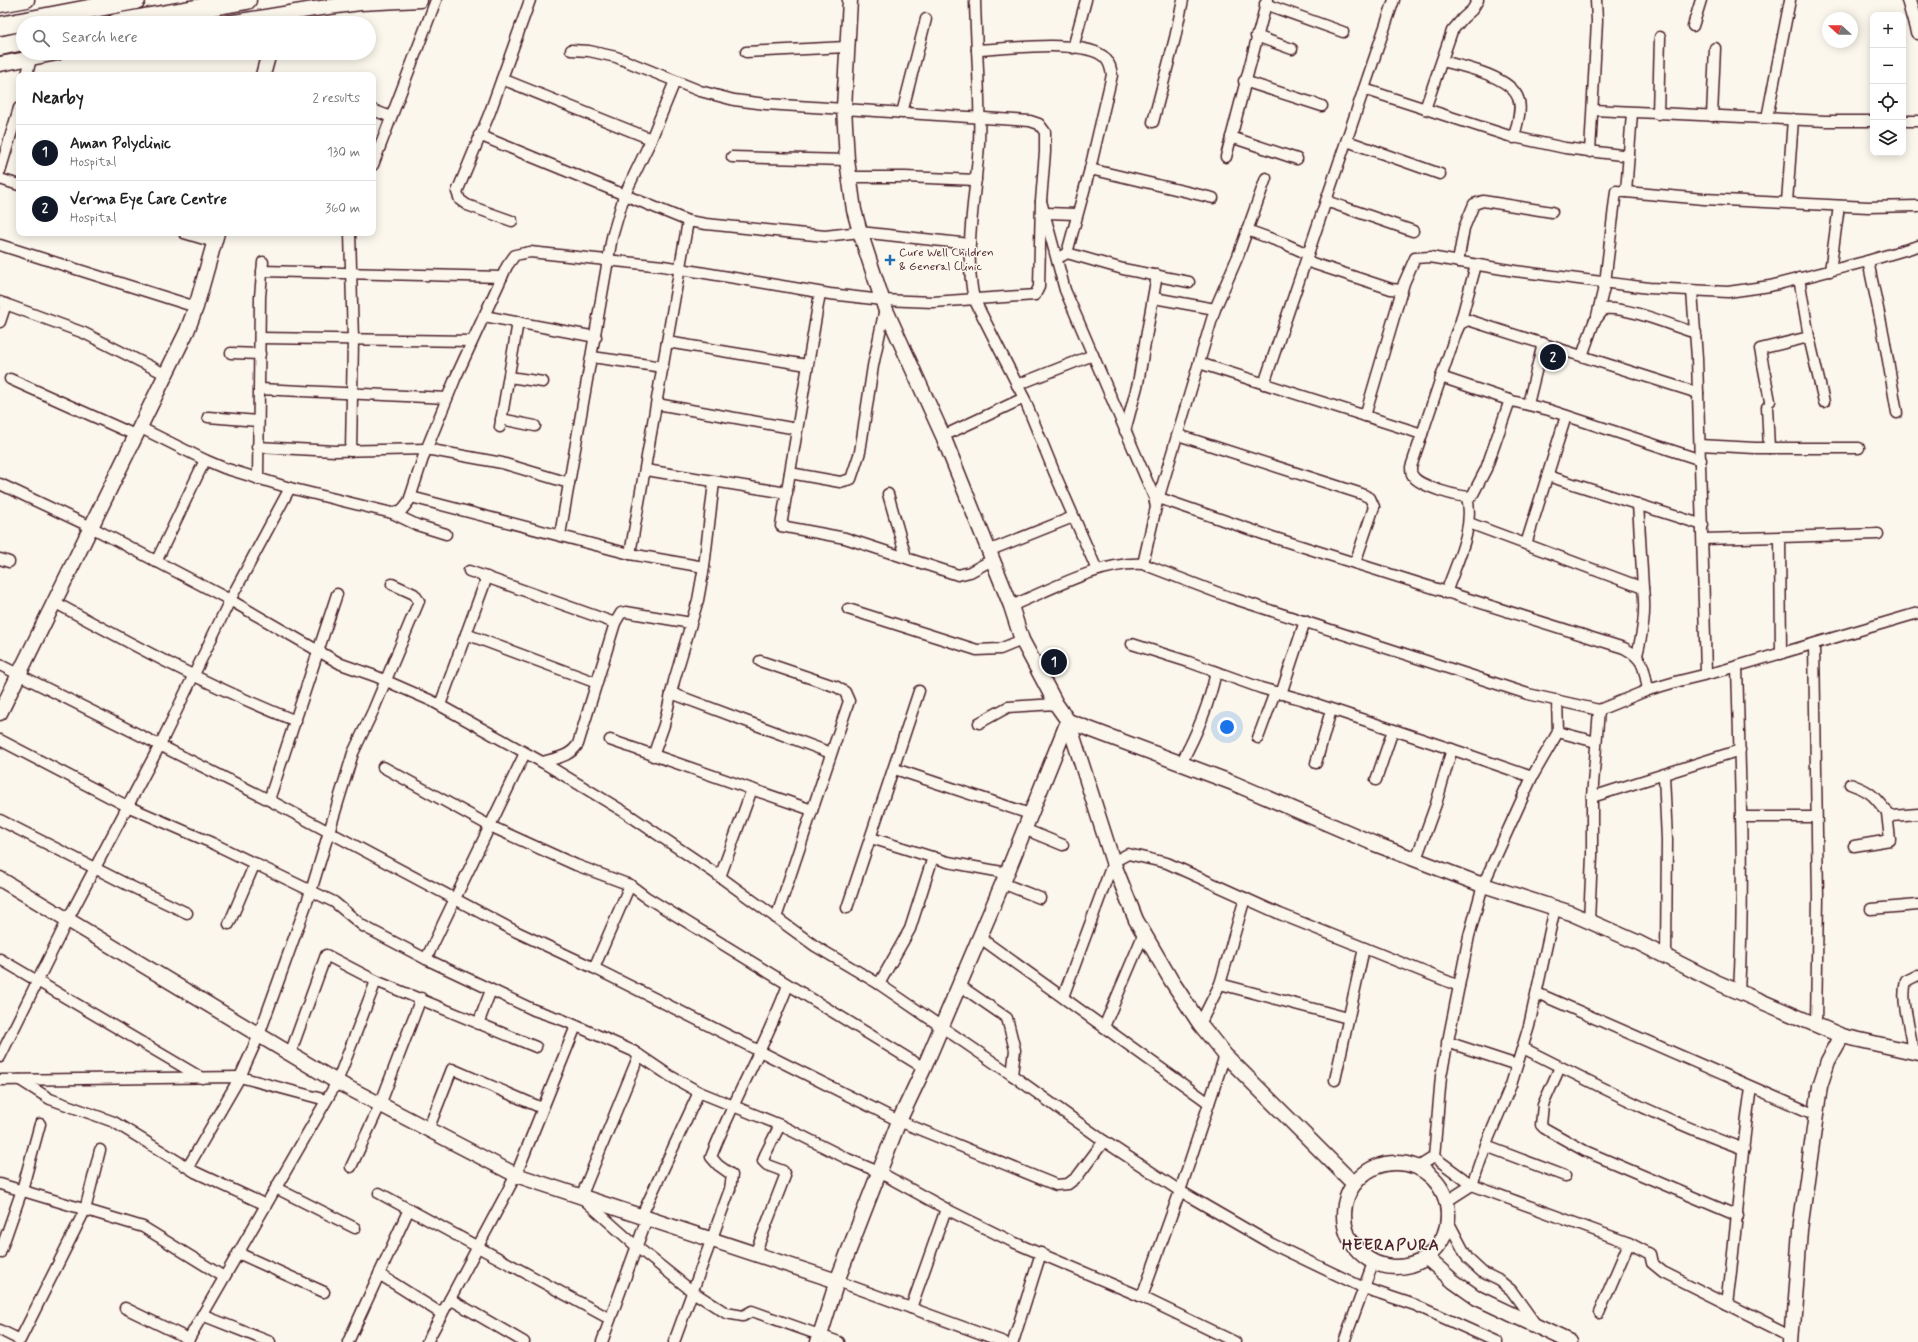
<!DOCTYPE html>
<html lang="en">
<head>
<meta charset="utf-8">
<style>
  :root { --surface:#fff; --page:#f6f6f6; --text:#222; --muted:#767676; --line:#e0e0e0; --accent:#111827 }
  body { margin:0; font-family:Mynerve,sans-serif; background:var(--page); color:var(--text) }
  .controls { position:absolute; right:12px; top:12px; display:grid; overflow:hidden; border-radius:8px; box-shadow:0 2px 10px #0003 }
  .controls button { width:36px; height:36px; display:grid; place-items:center; padding:0; border:0; border-bottom:1px solid var(--line); background:var(--surface); color:var(--text); font:20px sans-serif }
  .compass { position:absolute; left:1822px; top:12px; width:36px; height:36px; border-radius:50%; background:var(--surface); box-shadow:0 2px 10px #0003; rotate:291deg }
  .you { position:absolute; left:1227px; top:727px; width:14px; height:14px; margin:-10px; border:3px solid #fff; border-radius:50%; background:#1a73e8; box-shadow:0 0 0 6px #1a73e833 }
  .badge { display:grid; place-items:center; width:26px; height:26px; border-radius:50%; background:var(--accent); color:#fff; font-size:13px; font-weight:700 }
  .pin { position:absolute; translate:-50% -50%; border:2px solid #fff; box-shadow:0 1px 4px #0006 }
  .list { margin:0; padding:0; list-style:none }
  h2 { display:flex; justify-content:space-between; align-items:center; height:52px; margin:0; padding:0 16px; font-size:17px }
  h2 small { font-size:13px; font-weight:400; color:var(--muted) }
  .list li { display:grid; grid-template-columns:26px 1fr auto; gap:12px; align-items:center; box-sizing:border-box; height:56px; padding:0 16px; border-top:1px solid var(--line) }
  .list b { display:block; font-size:15px; white-space:nowrap }
  .list p { margin:0; font-size:13px; white-space:nowrap; color:var(--muted) }
  .list em { font-size:13px; font-style:normal; color:var(--muted) }
  .icon { flex:none; width:22px; height:22px; fill:none; stroke:currentColor; stroke-width:2; stroke-linecap:round; stroke-linejoin:round }
  .map { position:relative; flex:none; width:1918px; height:1342px; overflow:hidden }
  .search { position:absolute; background:var(--surface); box-shadow:0 2px 10px #0003; left:16px; top:16px; width:360px; height:44px; display:flex; align-items:center; gap:10px; box-sizing:border-box; padding:0 14px; border-radius:22px; color:var(--muted); font-size:15px }
  .panel { position:absolute; background:var(--surface); box-shadow:0 2px 10px #0003; left:16px; top:72px; width:360px; height:164px; border-radius:8px }
  .map>svg:first-child { display:block }
  .lines { fill:none; stroke-linecap:round; stroke-linejoin:round }
  .street-casing { stroke:#4a1f2b; stroke-width:13 }
  .secondary-casing { stroke:#4a1f2b; stroke-width:17 }
  .highway-casing { stroke:#4a1f2b; stroke-width:21 }
  .street { stroke:#fbf7ec; stroke-width:10 }
  .secondary { stroke:#fbf7ec; stroke-width:14 }
  .highway { stroke:#fbf7ec; stroke-width:18 }
  .poi-dot { fill:#1f6fb2; stroke:#fbf7ec; stroke-width:1.5 }
  .labels { text-anchor:middle; dominant-baseline:central; stroke-width:3; stroke-linejoin:round; paint-order:stroke }
  .poi-label { font-size:12px; fill:#4a1f2b; stroke:#fbf7ec; text-anchor:start }
  .district-label { font-size:16px; font-weight:bold; letter-spacing:1px; fill:#4a1f2b; stroke:#fbf7ec }
</style>
</head>
<body>
<div class="map">
<svg width="1918" height="1342" viewBox="0 0 1918 1342">
  <rect width="100%" height="100%" fill="#fbf7ec"/>
  <filter id="ink" filterUnits="userSpaceOnUse"><feTurbulence type="fractalNoise" baseFrequency=".025" numOctaves="2"/><feDisplacementMap in="SourceGraphic" scale="8" xChannelSelector="R" yChannelSelector="G"/><feConvolveMatrix kernelMatrix="1 2 1 2 8 2 1 2 1" color-interpolation-filters="sRGB"/></filter>
  <g filter="url(#ink)">
    <g class="lines">
      <g class="street-casing">
        <g id="street">
          <path d="M975,0C976,48 981,96 979,144C976,195 963,249 974,299L1024,398L1055,474L1097,570"/>
          <polyline points="1265,4 1343,32"/>
          <polyline points="1693,26 1701,0"/>
          <polyline points="1256,36 1292,49"/>
          <polyline points="1073,48 1086,0"/>
          <polyline points="571,50 589,51 616,57 700,91 734,100 766,104 1030,121 1039,124 1045,132 1045,152 1041,201 1065,290 1154,497 1156,507 1143,564"/>
          <path d="M977,50C1004,49 1087,38 1105,58C1110,63 1111,69 1112,75L1090,169L1067,253"/>
          <polyline points="746,52 846,47"/>
          <path d="M1442,61C1462,66 1510,76 1518,98C1523,109 1516,126 1514,138"/>
          <polyline points="27,75 31,58"/>
          <polyline points="502,79 651,139"/>
          <polyline points="1244,81 1322,106"/>
          <polyline points="1364,89 1509,136 1565,148 1629,156"/>
          <polyline points="1425,109 1452,31 1463,18 1472,10 1478,0"/>
          <polyline points="373,110 391,117"/>
          <polyline points="1593,110 1826,121 1873,121"/>
          <polyline points="902,113 926,19"/>
          <polyline points="1658,114 1660,37"/>
          <polyline points="1712,116 1715,48"/>
          <polyline points="1767,118 1790,0"/>
          <polyline points="1903,121 1918,121"/>
          <polyline points="1153,122 1175,38 1183,0"/>
          <polyline points="479,135 688,221"/>
          <polyline points="1231,137 1297,159"/>
          <polyline points="1347,141 1440,174"/>
          <polyline points="1590,152 1597,21 1596,0"/>
          <polyline points="732,157 847,160"/>
          <polyline points="1226,157 1267,0"/>
          <polyline points="373,165 436,0"/>
          <polyline points="1090,169 1213,198"/>
          <polyline points="0,171 19,108"/>
          <polyline points="848,177 905,177 976,180"/>
          <polyline points="0,179 19,185"/>
          <polyline points="1626,192 1704,199 1868,207 1918,206"/>
          <polyline points="1326,201 1413,231"/>
          <polyline points="1787,202 1793,119"/>
          <polyline points="1046,213 1076,214"/>
          <polyline points="512,221 467,205 460,200 457,192 490,112 530,0"/>
          <polyline points="1247,230 1283,243 1308,254"/>
          <polyline points="184,233 214,242"/>
          <polyline points="350,233 353,340 351,451"/>
          <polyline points="0,245 196,307"/>
          <polyline points="1062,256 1067,253 1123,269 1189,282"/>
          <polyline points="1306,261 1391,289 1402,290"/>
          <polyline points="1868,261 1884,337 1897,413"/>
          <polyline points="1458,262 1464,228 1474,204 1483,201 1552,212"/>
          <polyline points="262,271 502,277"/>
          <polyline points="1830,271 1839,206"/>
          <polyline points="1692,291 1697,358 1706,673"/>
          <polyline points="820,293 781,526 845,538 958,575 970,572 992,560"/>
          <polyline points="1154,298 1215,309"/>
          <polyline points="0,302 84,333 165,374"/>
          <polyline points="484,316 596,337"/>
          <polyline points="1597,316 1605,283 1616,191 1626,192 1632,113"/>
          <polyline points="0,322 6,304"/>
          <polyline points="1460,324 1476,265"/>
          <polyline points="1809,337 1824,402"/>
          <polyline points="260,338 472,341"/>
          <polyline points="667,342 807,365"/>
          <polyline points="231,353 260,354"/>
          <path d="M1582,356L1594,322L1604,309C1627,306 1672,326 1696,333"/>
          <polyline points="592,357 663,367"/>
          <polyline points="1199,363 1422,434"/>
          <polyline points="509,377 543,382"/>
          <polyline points="1441,377 1512,401 1549,410 1701,460"/>
          <polyline points="10,379 135,435"/>
          <polyline points="1264,384 1394,0"/>
          <polyline points="1017,385 1093,355"/>
          <polyline points="260,389 447,398"/>
          <path d="M1510,400L1486,469L1472,496C1462,499 1419,486 1413,476C1411,474 1411,470 1411,467L1456,333L1460,324L1468,320L1698,393"/>
          <polyline points="1770,401 1760,349 1809,337 1799,278"/>
          <polyline points="657,404 797,429"/>
          <polyline points="1528,404 1543,343"/>
          <polyline points="1767,407 1769,448"/>
          <polyline points="1365,416 1404,283 1415,258 1430,257 1515,271 1649,288 1728,292 1770,286 1864,262 1918,246"/>
          <polyline points="208,417 258,421"/>
          <polyline points="501,419 535,426"/>
          <polyline points="139,427 205,460 224,468 290,488 392,513 402,510 409,501 424,455 455,379 507,266 515,255 530,252 663,266 830,294 882,300 933,302 1035,295 1039,287 1041,201"/>
          <polyline points="500,427 518,322"/>
          <polyline points="1125,431 1138,383 1157,275"/>
          <polyline points="1178,435 1362,494 1370,498 1374,507 1355,563"/>
          <polyline points="943,436 1024,398"/>
          <polyline points="1700,445 1755,448 1859,448"/>
          <polyline points="257,447 335,451 426,449 502,463 569,483"/>
          <polyline points="646,470 787,493"/>
          <polyline points="790,473 840,482 851,479 860,452 873,366 885,308"/>
          <polyline points="1548,476 1703,525"/>
          <polyline points="258,479 260,297 263,262"/>
          <polyline points="0,484 91,527 230,600 341,664 375,676 432,701 542,762 626,813 712,871 815,946 879,984 1012,1075 1104,1141 1180,1191 1270,1243 1364,1288 1415,1305 1497,1342"/>
          <polyline points="888,494 906,557"/>
          <polyline points="411,497 630,554 704,567"/>
          <path d="M1159,498L1272,537L1624,648C1645,659 1644,669 1648,690"/>
          <polyline points="1157,503 1215,309 1238,256 1266,178"/>
          <polyline points="1638,504 1643,588"/>
          <polyline points="392,513 417,525 446,534"/>
          <path d="M1469,523L1643,588C1646,611 1643,631 1637,655"/>
          <polyline points="560,535 612,237 624,196 650,142 675,81"/>
          <polyline points="1703,539 1780,537"/>
          <polyline points="1526,544 1566,416"/>
          <polyline points="988,551 1073,517"/>
          <polyline points="630,554 688,221 706,224 825,236 860,232 970,244"/>
          <polyline points="0,559 9,562"/>
          <polyline points="156,562 205,460"/>
          <polyline points="469,571 615,623"/>
          <path d="M1446,593C1456,563 1475,529 1467,497"/>
          <path d="M54,602C133,645 212,688 296,721"/>
          <path d="M1011,606C1050,590 1101,561 1143,564L1229,597L1528,694L1599,710L1648,690L1679,681L1724,670L1918,613"/>
          <polyline points="848,609 977,650 1000,649 1022,640"/>
          <polyline points="466,634 487,577"/>
          <polyline points="1132,644 1189,662 1261,688 1304,700 1460,752 1532,777"/>
          <polyline points="1814,644 1818,898 1816,1025"/>
          <polyline points="1781,654 1780,537 1878,534"/>
          <polyline points="760,661 837,687 845,692 849,701 776,918"/>
          <polyline points="0,665 269,800 517,932 594,968 899,1121 1056,1185 1068,1184 1077,1177 1104,1141"/>
          <path d="M1737,666C1740,775 1745,883 1739,992"/>
          <polyline points="671,693 831,753"/>
          <polyline points="1281,694 1305,621"/>
          <polyline points="440,705 466,634 597,683"/>
          <polyline points="979,723 1008,707 1056,704"/>
          <polyline points="1558,732 1596,742"/>
          <polyline points="1258,738 1275,692"/>
          <polyline points="0,740 127,806 212,843 334,902 363,926 426,959 534,1010 563,1020 633,1051 670,1076 699,1092 780,1125 848,1159 879,1172 950,1211 1013,1242 1142,1297 1235,1342"/>
          <polyline points="610,740 812,810"/>
          <polyline points="653,756 664,725 674,681 698,600 704,567 714,482"/>
          <path d="M542,762C556,758 570,757 578,744L615,623L621,613L626,612L691,623"/>
          <path d="M1181,763C1197,734 1209,705 1216,672"/>
          <polyline points="1316,763 1331,710"/>
          <polyline points="383,767 490,826 576,865 630,885 646,897 924,1068"/>
          <polyline points="895,769 1030,814"/>
          <polyline points="1664,775 1667,840 1666,956"/>
          <polyline points="1376,780 1393,730"/>
          <path d="M1850,784C1858,787 1867,790 1873,796C1880,803 1884,810 1892,816L1918,814"/>
          <polyline points="1592,797 1740,750"/>
          <polyline points="269,800 337,594"/>
          <polyline points="1741,817 1816,817"/>
          <polyline points="0,820 128,885 187,913"/>
          <polyline points="1024,829 1063,845"/>
          <polyline points="871,838 948,862 1007,873"/>
          <polyline points="1854,846 1890,840 1887,813"/>
          <polyline points="1416,859 1436,804 1452,749"/>
          <polyline points="720,877 752,789"/>
          <polyline points="1002,883 1040,898"/>
          <polyline points="847,908 919,691"/>
          <polyline points="1871,909 1918,905"/>
          <polyline points="1589,921 1592,856 1592,797 1599,710"/>
          <polyline points="229,924 255,863"/>
          <polyline points="979,937 1209,1103"/>
          <polyline points="0,959 202,1078"/>
          <polyline points="426,959 525,753"/>
          <polyline points="594,968 630,885"/>
          <polyline points="879,984 910,929 933,857"/>
          <polyline points="1220,984 1348,1018"/>
          <polyline points="959,985 1007,1018 1015,1050 1012,1075"/>
          <polyline points="1537,993 1816,1115"/>
          <polyline points="1063,997 1113,862 1128,854 1167,863 1280,914 1459,986"/>
          <polyline points="478,1024 491,990"/>
          <polyline points="1200,1024 1220,984 1245,898"/>
          <polyline points="1104,1027 1144,933"/>
          <polyline points="1447,1042 1517,1065"/>
          <path d="M1523,1048C1595,1084 1667,1122 1744,1149"/>
          <path d="M1912,1052C1912,1028 1900,1004 1906,981L1918,975"/>
          <polyline points="290,1054 326,955 376,981 536,1047"/>
          <polyline points="639,1055 581,1197 637,1247 693,1292 726,1313 743,1316 752,1311 839,1342"/>
          <polyline points="0,1057 68,919 160,745 230,600 290,488"/>
          <polyline points="1560,1067 1543,1105 1541,1125 1544,1128 1585,1151 1738,1216"/>
          <polyline points="0,1080 240,1077 326,1100"/>
          <polyline points="20,1080 50,1099 114,1122 195,1172 266,1205"/>
          <polyline points="1335,1080 1364,948"/>
          <polyline points="428,1130 452,1069 542,1108"/>
          <polyline points="1486,1146 1565,1176"/>
          <polyline points="1434,1157 1472,1185 1629,1243 1650,1254 1652,1263 1663,1272 1793,1337"/>
          <polyline points="188,1167 240,1077 259,1035 311,891 353,753 373,711 419,601 414,594 392,584"/>
          <polyline points="351,1167 380,1105 421,998"/>
          <polyline points="1418,1167 1434,1157 1441,1076 1469,936 1483,885 1532,777 1558,732 1557,700"/>
          <polyline points="0,1184 143,1227 224,1277"/>
          <polyline points="276,1188 355,1228"/>
          <polyline points="379,1193 610,1319"/>
          <polyline points="1447,1201 1472,1185 1487,1142 1511,1085 1529,1026 1555,908"/>
          <polyline points="641,1217 699,1092"/>
          <polyline points="1448,1221 1468,1259 1482,1272 1500,1281 1511,1290 1536,1325"/>
          <polyline points="0,1253 22,1190 40,1124"/>
          <polyline points="238,1253 324,1292"/>
          <polyline points="755,1254 785,1176 783,1171 767,1165 763,1161 765,1155 780,1125"/>
          <polyline points="379,1274 442,1314"/>
          <polyline points="837,1281 1004,1342"/>
          <polyline points="1142,1297 1180,1191 1225,1055"/>
          <polyline points="450,1299 524,1342"/>
          <path d="M1727,1304C1737,1232 1740,1159 1751,1088"/>
          <polyline points="125,1308 189,1339"/>
          <polyline points="911,1308 946,1209"/>
          <polyline points="1599,1313 1629,1243"/>
          <polyline points="202,1315 270,1342"/>
          <polyline points="0,1330 20,1340 85,1210 100,1150"/>
          <polyline points="187,1342 337,1082 376,981"/>
          <polyline points="348,1342 409,1209"/>
          <polyline points="427,1342 516,1175 576,1026"/>
          <polyline points="602,1342 647,1218"/>
          <path d="M674,1342L730,1189L732,1175L718,1165L711,1157C734,1098 766,1044 788,985"/>
          <polyline points="1013,1342 1041,1253"/>
          <polyline points="1344,1342 1373,1263"/>
        </g>
      </g>
      <g class="secondary-casing">
        <g id="secondary">
          <polyline points="850,0 844,108 847,160 854,210 860,232 885,308 943,436 1011,606 1022,640 1056,704 1068,721 1113,862 1136,920 1171,980 1200,1024 1225,1055 1354,1184"/>
          <polyline points="1909,0 1918,32"/>
          <polyline points="0,5 27,0"/>
          <polyline points="228,23 314,9 360,3 420,0"/>
          <polyline points="0,64 57,53"/>
          <polyline points="263,75 269,53"/>
          <polyline points="0,713 187,331 196,307 217,233"/>
          <polyline points="0,879 337,1082 516,1175 837,1281"/>
          <circle cx="1396" cy="1215" r="52"/>
          <polyline points="1427,1258 1453,1281 1477,1298 1570,1342"/>
          <polyline points="818,1342 837,1281 899,1121 924,1068 1007,873 1068,721 1233,783 1375,844 1477,883 1568,912 1639,943 1716,982 1842,1036"/>
          <polyline points="1792,1342 1800,1230 1820,1086 1828,1061 1842,1036 1918,1053"/>
        </g>
      </g>
      <g class="highway-casing">
        <g id="highway">
          <polyline points="116,23 247,0"/>
          <polyline points="0,26 136,0"/>
          <polyline points="0,46 23,41"/>
        </g>
      </g>
      <use href="#street" class="street"/>
      <use href="#secondary" class="secondary"/>
      <use href="#highway" class="highway"/>
    </g>
  </g>
  <path class="poi-dot" d="M888 254h4v4h4v4h-4v4h-4v-4h-4v-4h4z"/>
  <g class="labels">
    <g class="poi-label">
      <text x="899" y="253">Cure Well Children<tspan x="899" dy="14">&amp; General Clinic</tspan></text>
    </g>
    <g class="district-label">
      <text x="1391" y="1245">HEERAPURA</text>
    </g>
  </g>
</svg>
<div class="controls">
<button>+</button>
<button>−</button>
<button><svg class="icon" aria-label="locate" viewBox="0 0 24 24"><circle cx="12" cy="12" r="6"/><path d="M12 2v4M12 18v4M2 12h4M18 12h4"/></svg></button>
<button><svg class="icon" aria-label="layers" viewBox="0 0 24 24"><path d="M12 4l9 5-9 5-9-5zM3 14l9 5 9-5"/></svg></button>
</div>
<svg class="compass" viewBox="-18 -18 36 36"><path d="M0-13l5 13h-10z" fill="#e53935"/><path d="M0 13l5-13h-10z" fill="#767676"/></svg>
<div class="you"></div>
<div class="pin badge" style="left:1054px;top:662px">1</div>
<div class="pin badge" style="left:1553px;top:357px">2</div>
<div class="search"><svg class="icon" aria-label="search" viewBox="0 0 24 24"><circle cx="10" cy="10" r="6"/><path d="M15 15l6 6"/></svg>Search here</div>
<section class="panel">
<h2>Nearby<small>2 results</small></h2>
<ul class="list">
<li><span class="badge">1</span><div><b>Aman Polyclinic</b><p>Hospital</p></div><em>130 m</em></li>
<li><span class="badge">2</span><div><b>Verma Eye Care Centre</b><p>Hospital</p></div><em>360 m</em></li>
</ul>
</section>
</div>
</body>
</html>
